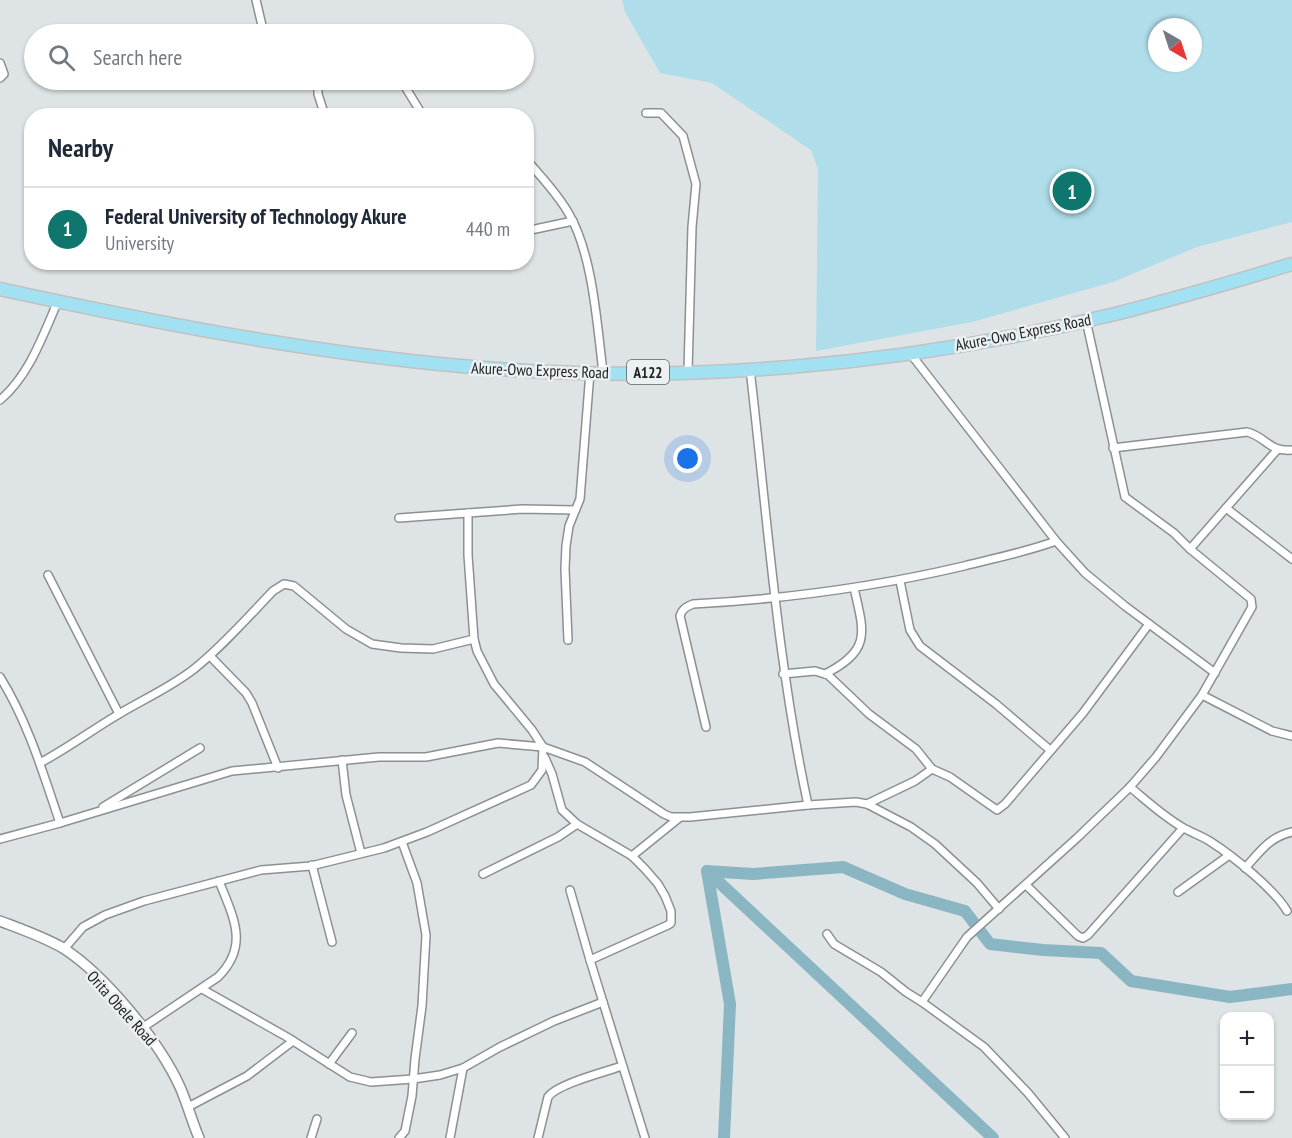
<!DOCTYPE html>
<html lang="en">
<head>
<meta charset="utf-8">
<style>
  :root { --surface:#fff; --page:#f6f6f7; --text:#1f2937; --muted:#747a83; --line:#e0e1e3; --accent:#0f766e }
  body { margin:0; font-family:"PT Sans Narrow",sans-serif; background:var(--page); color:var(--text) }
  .controls { position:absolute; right:18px; bottom:18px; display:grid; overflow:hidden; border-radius:12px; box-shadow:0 2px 4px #0004 }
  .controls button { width:54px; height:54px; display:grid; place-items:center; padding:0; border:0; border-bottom:2px solid var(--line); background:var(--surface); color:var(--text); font:30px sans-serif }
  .compass { position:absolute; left:1148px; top:18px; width:54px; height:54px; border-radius:50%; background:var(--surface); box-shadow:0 2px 4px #0004; rotate:141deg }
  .you { position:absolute; left:688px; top:459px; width:21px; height:21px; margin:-15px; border:4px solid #fff; border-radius:50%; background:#1a73e8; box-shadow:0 0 0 9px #1a73e833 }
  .badge { display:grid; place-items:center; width:39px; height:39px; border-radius:50%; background:var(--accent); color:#fff; font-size:20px; font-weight:700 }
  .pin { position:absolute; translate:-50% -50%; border:3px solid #fff; box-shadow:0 2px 6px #0006 }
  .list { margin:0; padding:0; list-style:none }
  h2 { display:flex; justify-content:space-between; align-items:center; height:78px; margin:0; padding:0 24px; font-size:26px }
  h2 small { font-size:20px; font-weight:400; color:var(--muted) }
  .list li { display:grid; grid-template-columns:39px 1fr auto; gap:18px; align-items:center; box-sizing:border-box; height:84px; padding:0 24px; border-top:2px solid var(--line) }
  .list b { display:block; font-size:22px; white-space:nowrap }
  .list p { margin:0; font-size:20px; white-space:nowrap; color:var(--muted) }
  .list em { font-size:20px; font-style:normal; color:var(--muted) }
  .icon { flex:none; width:33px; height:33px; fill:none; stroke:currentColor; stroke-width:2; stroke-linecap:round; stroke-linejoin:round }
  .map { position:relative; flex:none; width:1292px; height:1138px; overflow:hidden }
  .search { position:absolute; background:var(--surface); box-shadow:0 2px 4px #0004; left:24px; top:24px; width:510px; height:66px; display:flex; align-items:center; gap:15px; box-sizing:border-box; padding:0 21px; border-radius:33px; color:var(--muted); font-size:22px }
  .panel { position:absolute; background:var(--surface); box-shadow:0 2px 4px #0004; left:24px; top:108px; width:510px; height:162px; border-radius:24px }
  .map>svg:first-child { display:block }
  .green { fill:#b0ddea; fill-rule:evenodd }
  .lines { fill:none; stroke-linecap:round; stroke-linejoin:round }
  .river { stroke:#8ab6c3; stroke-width:12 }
  .street-casing { stroke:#8b9192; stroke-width:10 }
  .secondary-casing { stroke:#8b9192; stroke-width:12 }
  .highway-casing { stroke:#c1c1c1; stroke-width:15 }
  .street { stroke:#fff; stroke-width:7 }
  .secondary { stroke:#fff; stroke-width:9 }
  .highway { stroke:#a1e1f2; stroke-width:12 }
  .labels { text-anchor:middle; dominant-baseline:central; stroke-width:5; stroke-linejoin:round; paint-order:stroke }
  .shield { fill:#ebf1f2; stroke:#5d6061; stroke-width:1.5 }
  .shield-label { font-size:15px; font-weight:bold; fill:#202223 }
  .street-label { font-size:16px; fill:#202223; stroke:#ebf1f2 }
</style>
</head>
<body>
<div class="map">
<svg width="1292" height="1138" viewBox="0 0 1292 1138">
  <rect width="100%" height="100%" fill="#dee3e5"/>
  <path class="green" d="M622,0H1292V222L1197,247L1113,282L972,322L816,351L818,169L811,150L712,83L660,73L625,12ZM1157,27H1193V63H1157Z"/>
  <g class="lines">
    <g class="river">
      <polyline points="707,871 993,1138"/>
      <polyline points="724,1138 730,1004 707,871 753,874 843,867 905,894 965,911 990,944 1043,950 1101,953 1131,981 1230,997 1292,989"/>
    </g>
    <g class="street-casing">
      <g id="street">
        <polyline points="256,0 264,34"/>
        <polyline points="0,63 4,74 0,78"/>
        <polyline points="318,80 318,94 325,116"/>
        <polyline points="401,80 423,116"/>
        <polyline points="646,113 661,113 683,136 696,184 692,227 688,371"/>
        <path d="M526,159C541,177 558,194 569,214C593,255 597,325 603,372"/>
        <polyline points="526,231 573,221"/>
        <polyline points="910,353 1056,541 1085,573 1125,606 1215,673"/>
        <path d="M750,369C767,514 777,661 808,805"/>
        <path d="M0,400C29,376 43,335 58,301"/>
        <path d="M1113,448L1247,432C1267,437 1268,452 1292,450"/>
        <polyline points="1226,508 1292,559"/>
        <polyline points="399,518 468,513"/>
        <polyline points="1190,549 1277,450"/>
        <polyline points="48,575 119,714"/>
        <polyline points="900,581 910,630 920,646 996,704 1050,750"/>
        <polyline points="568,640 565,569 566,546 569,526 580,499 590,372"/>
        <polyline points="210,656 246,693 252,703 278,768"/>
        <polyline points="783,674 815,671 828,675 869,714 916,749 932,769 950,777 997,810 1005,804 1083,713 1149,624"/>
        <path d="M825,674C872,650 864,632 854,588"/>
        <path d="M0,677C28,722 43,773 60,823"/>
        <polyline points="1202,695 1272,731 1292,736"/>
        <path d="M706,727L680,616C682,609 686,607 693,604C785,599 875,587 964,566C995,558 1026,552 1056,541"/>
        <polyline points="545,758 552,774 562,810 577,824 632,856 645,869 658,884 665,896 671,911 671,923 668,925 590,960"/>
        <polyline points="342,760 346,795 361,853"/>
        <path d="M40,763C68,748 92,730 119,714C144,699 171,687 194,669C223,646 248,617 273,591L284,584L294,586L346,629L372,644L401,648L433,649L474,639"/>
        <path d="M1130,787C1147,801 1163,816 1182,827C1192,833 1202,836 1211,842C1233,856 1275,890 1287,911"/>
        <polyline points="867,804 915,781 932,769"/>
        <polyline points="103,807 200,748"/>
        <polyline points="0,839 60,823 232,771 379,757 426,757 498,743 543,747 585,762 664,814 671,817 690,817 808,805 856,802 867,804 911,827 935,844 977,883 999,909"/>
        <polyline points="632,856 679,818"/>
        <polyline points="312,865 332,942"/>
        <path d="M1245,868C1260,852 1269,837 1292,832"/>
        <polyline points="483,874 558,837 577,824"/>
        <polyline points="1026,885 1078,936 1083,938 1088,935 1183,828"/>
        <polyline points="570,890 590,960 645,1138"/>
        <polyline points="1178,892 1228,856"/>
        <polyline points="827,934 834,944 881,972 906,992 922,1002 984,1047 1028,1093 1065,1138"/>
        <polyline points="64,949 83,927 105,915 144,901 261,870 311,866 384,848 427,832 531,785 542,770 543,747 532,730 494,684 477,651 474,639 468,555 468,513 522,509 575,510"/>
        <polyline points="202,989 287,1037 350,1077 371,1082 413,1079 440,1075 463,1068 500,1047 554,1021 603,1002"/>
        <polyline points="922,1002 967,937 1077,838 1130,787 1156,757 1202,695 1252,607 1251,599 1190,549 1174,533 1125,497 1086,320"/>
        <path d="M142,1028L218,977C250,945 233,917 219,881"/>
        <polyline points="329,1064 352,1033"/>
        <polyline points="188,1107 247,1076 293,1041"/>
        <polyline points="311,1138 317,1119"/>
        <polyline points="399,1138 405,1131 412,1096 415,1059 422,1006 426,935 417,883 402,842"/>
        <polyline points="450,1138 463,1068"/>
        <path d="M538,1138L548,1097C557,1084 605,1072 622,1066"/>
      </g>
    </g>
    <g class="secondary-casing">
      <path id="secondary" d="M0,921C21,929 44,937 63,948C105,975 159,1041 180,1087C187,1103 192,1121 199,1138"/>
    </g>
    <g class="highway-casing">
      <path id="highway" d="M0,289C153,322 305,352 461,366C679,386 902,366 1115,314C1174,299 1233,282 1292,264"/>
    </g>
    <use href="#street" class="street"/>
    <use href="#secondary" class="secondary"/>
    <use href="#highway" class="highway"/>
  </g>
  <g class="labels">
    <rect class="shield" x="627" y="360" width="42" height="24" rx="4.5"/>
    <g class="shield-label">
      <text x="648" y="372">A122</text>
    </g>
    <g class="street-label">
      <text transform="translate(1023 332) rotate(-11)">Akure-Owo Express Road</text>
      <text transform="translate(540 370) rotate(2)">Akure-Owo Express Road</text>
      <text transform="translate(122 1008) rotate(48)">Orita Obele Road</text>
    </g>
  </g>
</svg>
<div class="controls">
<button>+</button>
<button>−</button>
</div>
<svg class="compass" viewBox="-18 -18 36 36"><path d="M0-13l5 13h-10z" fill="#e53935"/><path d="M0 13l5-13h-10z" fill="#747a83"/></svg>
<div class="you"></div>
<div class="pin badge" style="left:1072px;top:191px">1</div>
<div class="search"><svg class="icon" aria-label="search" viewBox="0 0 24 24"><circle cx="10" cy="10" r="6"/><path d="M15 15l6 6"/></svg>Search here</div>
<section class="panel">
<h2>Nearby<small></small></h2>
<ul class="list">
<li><span class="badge">1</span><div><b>Federal University of Technology Akure</b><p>University</p></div><em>440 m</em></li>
</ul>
</section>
</div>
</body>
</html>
